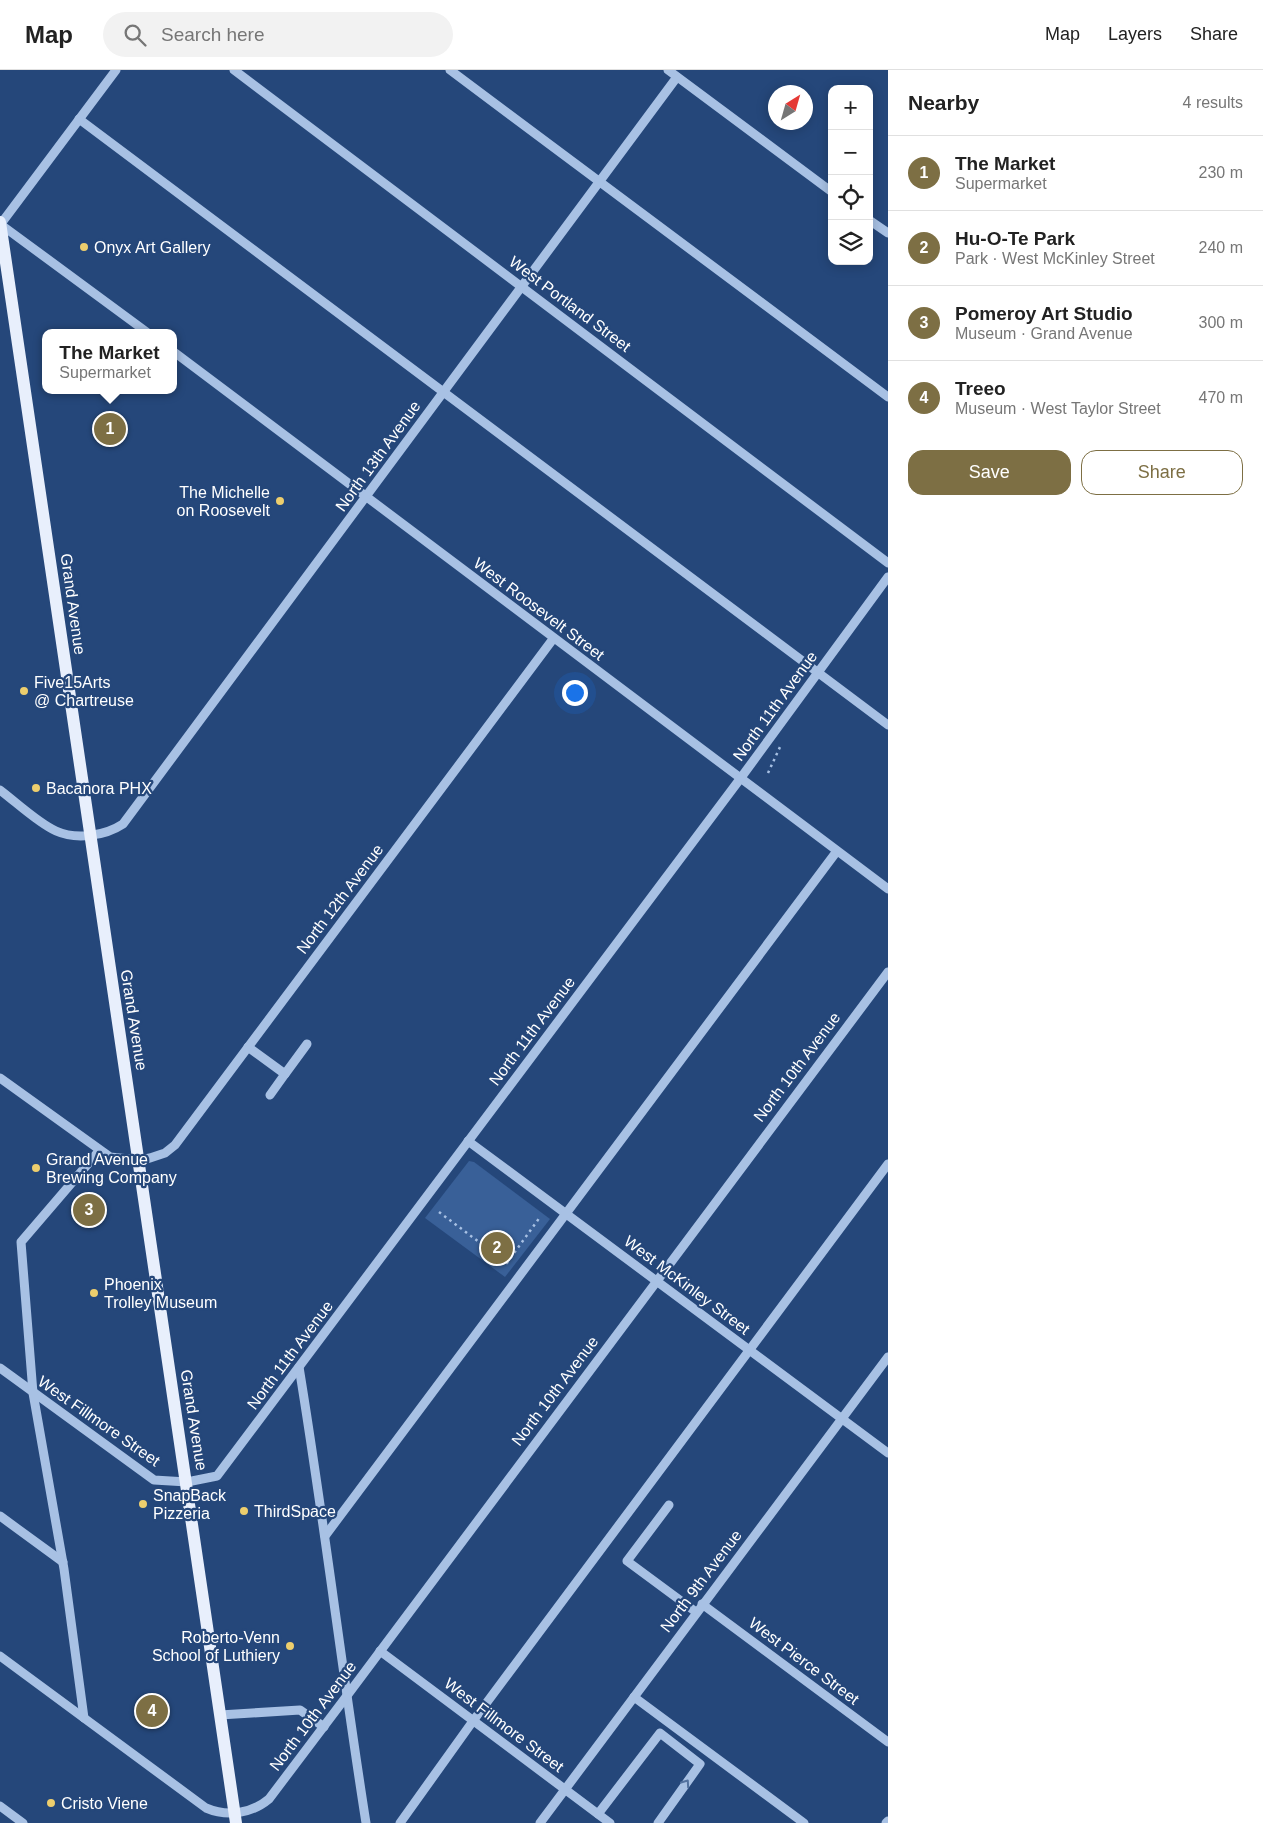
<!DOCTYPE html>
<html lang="en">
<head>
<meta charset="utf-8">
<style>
  :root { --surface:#fff; --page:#f2f2f2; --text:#222; --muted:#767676; --line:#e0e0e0; --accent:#7d6f44 }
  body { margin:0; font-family:Arial,sans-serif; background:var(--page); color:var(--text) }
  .controls { position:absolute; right:15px; top:15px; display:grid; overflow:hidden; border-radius:10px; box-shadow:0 2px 12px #0003 }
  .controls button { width:45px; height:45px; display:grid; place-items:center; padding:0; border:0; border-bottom:1px solid var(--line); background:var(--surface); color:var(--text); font:25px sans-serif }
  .compass { position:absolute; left:768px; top:15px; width:45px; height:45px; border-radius:50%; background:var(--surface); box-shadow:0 2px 12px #0003; rotate:37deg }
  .you { position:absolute; left:574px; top:622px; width:18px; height:18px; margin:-12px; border:4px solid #fff; border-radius:50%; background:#1a73e8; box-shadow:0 0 0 8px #1a73e833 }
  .badge { display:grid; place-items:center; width:32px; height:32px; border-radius:50%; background:var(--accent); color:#fff; font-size:16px; font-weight:700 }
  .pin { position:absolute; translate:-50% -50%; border:2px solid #fff; box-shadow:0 1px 5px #0006 }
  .popup { position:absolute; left:42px; top:259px; width:135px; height:65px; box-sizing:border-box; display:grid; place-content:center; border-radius:10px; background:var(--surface); filter:drop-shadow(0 1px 4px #0005); font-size:16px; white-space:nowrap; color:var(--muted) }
  .popup b { font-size:19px; color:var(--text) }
  .popup::after { content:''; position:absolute; left:50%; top:100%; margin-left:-10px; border:10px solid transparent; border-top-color:var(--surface) }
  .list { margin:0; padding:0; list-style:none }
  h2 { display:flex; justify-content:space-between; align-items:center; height:65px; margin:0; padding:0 20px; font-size:21px }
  h2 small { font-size:16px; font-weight:400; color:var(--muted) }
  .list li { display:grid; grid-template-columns:32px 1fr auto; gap:15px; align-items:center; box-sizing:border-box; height:75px; padding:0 20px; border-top:1px solid var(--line) }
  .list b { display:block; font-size:19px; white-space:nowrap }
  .list p { margin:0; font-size:16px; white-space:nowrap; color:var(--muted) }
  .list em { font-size:16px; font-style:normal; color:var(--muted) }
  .actions { display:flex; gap:10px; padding:15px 20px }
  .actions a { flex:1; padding:11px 0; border:1px solid var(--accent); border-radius:15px; text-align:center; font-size:18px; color:var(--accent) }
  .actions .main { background:var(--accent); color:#fff }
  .icon { flex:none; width:28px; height:28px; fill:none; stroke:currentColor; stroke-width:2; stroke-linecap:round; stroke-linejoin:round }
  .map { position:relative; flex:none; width:888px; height:1753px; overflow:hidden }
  header { display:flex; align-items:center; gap:30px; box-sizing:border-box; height:70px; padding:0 25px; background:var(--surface); border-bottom:1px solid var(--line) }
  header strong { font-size:24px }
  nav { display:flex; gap:28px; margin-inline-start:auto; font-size:18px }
  .search { width:350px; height:45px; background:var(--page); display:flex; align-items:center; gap:12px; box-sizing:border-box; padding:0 18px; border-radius:28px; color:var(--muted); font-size:19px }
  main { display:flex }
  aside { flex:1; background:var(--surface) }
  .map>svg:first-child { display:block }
  .green { fill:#396098 }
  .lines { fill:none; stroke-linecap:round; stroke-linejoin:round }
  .path { stroke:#a8c1e4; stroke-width:2.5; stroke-dasharray:2.5 4; stroke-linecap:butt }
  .minor { stroke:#a8c1e4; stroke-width:9 }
  .major { stroke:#e8effc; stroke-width:12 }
  .oneway { stroke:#53729f }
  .poi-dot { fill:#edce6d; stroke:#25477a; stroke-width:2 }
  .labels { text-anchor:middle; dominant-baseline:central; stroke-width:4.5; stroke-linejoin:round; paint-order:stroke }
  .poi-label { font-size:16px; fill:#fff; stroke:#25477a; text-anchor:start }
  .street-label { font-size:16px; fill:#fff; stroke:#25477a }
</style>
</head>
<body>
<header>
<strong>Map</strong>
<div class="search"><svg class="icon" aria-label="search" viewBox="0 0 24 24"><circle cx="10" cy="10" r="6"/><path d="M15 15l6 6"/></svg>Search here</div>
<nav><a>Map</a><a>Layers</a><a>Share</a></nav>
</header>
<main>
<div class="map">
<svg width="888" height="1753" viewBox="0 0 888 1753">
  <rect width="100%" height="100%" fill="#25477a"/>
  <polygon class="green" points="469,1091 474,1092 550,1149 505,1207 425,1148"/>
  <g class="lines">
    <g class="path">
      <polyline points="768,703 780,677"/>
      <polyline points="439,1142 507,1193 540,1147"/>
    </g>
    <g class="minor">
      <polyline points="234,0 888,493"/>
      <polyline points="450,0 888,327"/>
      <polyline points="668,0 832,122"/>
      <polyline points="79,49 888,655"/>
      <polyline points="869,150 888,163"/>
      <polyline points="0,154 148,263"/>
      <polyline points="0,155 116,0"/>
      <polyline points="174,282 888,819"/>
      <path d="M0,720C16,732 38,753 56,761C76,770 105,766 123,754L677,7"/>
      <polyline points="248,977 285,1004 270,1025"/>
      <polyline points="285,1004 307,974"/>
      <polyline points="0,1008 110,1087 139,1090 150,1088 165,1083 175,1075 553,569"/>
      <polyline points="468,1071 888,1383"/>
      <path d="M299,1297C324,1449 342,1601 366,1753"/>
      <polyline points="0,1298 154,1410 187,1412 217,1406 740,709 888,507"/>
      <polyline points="669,1435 627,1491 696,1542"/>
      <polyline points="0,1446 63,1492"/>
      <polyline points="325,1466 837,781"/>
      <polyline points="702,1534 888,1672"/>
      <polyline points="380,1581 610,1753"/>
      <path d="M0,1586L206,1738C227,1747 251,1744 269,1729L346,1627L888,902"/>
      <polyline points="634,1627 804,1753"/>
      <polyline points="220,1645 300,1640 324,1657"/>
      <polyline points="84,1648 64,1499 33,1323 21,1172 99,1081"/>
      <polyline points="0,1736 23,1753"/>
      <polyline points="598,1744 660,1663 700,1694 658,1753"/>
      <polyline points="400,1753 473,1651 888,1094"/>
      <polyline points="540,1753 888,1287"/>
      <polyline points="886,1753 888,1751"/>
    </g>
    <polyline class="major" points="0,152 236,1753"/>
  </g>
  <defs><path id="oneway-chevron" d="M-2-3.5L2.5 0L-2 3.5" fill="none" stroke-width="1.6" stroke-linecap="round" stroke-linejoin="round" transform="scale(1.25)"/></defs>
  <use class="oneway" href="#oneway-chevron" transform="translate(686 1713) rotate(-55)"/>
  <g class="poi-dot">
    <circle cx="84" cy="177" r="5"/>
    <circle cx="280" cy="431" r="5"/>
    <circle cx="24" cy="621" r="5"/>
    <circle cx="36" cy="718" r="5"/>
    <circle cx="36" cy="1098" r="5"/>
    <circle cx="94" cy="1223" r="5"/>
    <circle cx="143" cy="1434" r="5"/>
    <circle cx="244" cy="1441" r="5"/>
    <circle cx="290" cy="1576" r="5"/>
    <circle cx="51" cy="1733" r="5"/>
  </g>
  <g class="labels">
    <g class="poi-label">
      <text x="94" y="177">Onyx Art Gallery</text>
      <text x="270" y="422" text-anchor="end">The Michelle<tspan x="270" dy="18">on Roosevelt</tspan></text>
      <text x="34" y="612">Five15Arts<tspan x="34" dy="18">@ Chartreuse</tspan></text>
      <text x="46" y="718">Bacanora PHX</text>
      <text x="46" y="1089">Grand Avenue<tspan x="46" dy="18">Brewing Company</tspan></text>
      <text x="104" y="1214">Phoenix<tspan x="104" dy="18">Trolley Museum</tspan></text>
      <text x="153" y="1425">SnapBack<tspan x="153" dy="18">Pizzeria</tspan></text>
      <text x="254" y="1441">ThirdSpace</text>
      <text x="280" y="1567" text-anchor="end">Roberto-Venn<tspan x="280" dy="18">School of Luthiery</tspan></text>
      <text x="61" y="1733">Cristo Viene</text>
    </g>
    <g class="street-label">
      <text transform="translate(570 234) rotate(37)">West Portland Street</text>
      <text transform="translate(378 386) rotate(-54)">North 13th Avenue</text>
      <text transform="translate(73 534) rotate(82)">Grand Avenue</text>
      <text transform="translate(539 539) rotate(37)">West Roosevelt Street</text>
      <text transform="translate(775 636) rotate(-54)">North 11th Avenue</text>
      <text transform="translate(340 829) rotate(-53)">North 12th Avenue</text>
      <text transform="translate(134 950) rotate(81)">Grand Avenue</text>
      <text transform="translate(532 961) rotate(-53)">North 11th Avenue</text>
      <text transform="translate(797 997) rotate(-53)">North 10th Avenue</text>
      <text transform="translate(687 1215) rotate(37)">West McKinley Street</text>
      <text transform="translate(290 1285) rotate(-53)">North 11th Avenue</text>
      <text transform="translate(555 1321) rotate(-53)">North 10th Avenue</text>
      <text transform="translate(194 1350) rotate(81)">Grand Avenue</text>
      <text transform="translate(99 1351) rotate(35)">West Fillmore Street</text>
      <text transform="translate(701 1511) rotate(-53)">North 9th Avenue</text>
      <text transform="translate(804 1591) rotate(37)">West Pierce Street</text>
      <text transform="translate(313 1646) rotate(-53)">North 10th Avenue</text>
      <text transform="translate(504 1655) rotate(37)">West Fillmore Street</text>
    </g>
  </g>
</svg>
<div class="controls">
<button>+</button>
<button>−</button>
<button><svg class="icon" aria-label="locate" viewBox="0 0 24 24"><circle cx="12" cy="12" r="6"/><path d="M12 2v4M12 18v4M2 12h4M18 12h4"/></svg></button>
<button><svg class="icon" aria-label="layers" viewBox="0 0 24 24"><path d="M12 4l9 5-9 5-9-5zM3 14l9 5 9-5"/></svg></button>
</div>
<svg class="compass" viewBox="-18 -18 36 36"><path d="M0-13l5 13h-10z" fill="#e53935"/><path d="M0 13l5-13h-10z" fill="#767676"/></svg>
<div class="you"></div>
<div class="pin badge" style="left:110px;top:359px">1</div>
<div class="popup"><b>The Market</b>Supermarket</div>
<div class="pin badge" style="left:497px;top:1178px">2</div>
<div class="pin badge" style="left:89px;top:1140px">3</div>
<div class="pin badge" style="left:152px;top:1641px">4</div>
</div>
<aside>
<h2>Nearby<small>4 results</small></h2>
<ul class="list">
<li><span class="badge">1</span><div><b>The Market</b><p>Supermarket</p></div><em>230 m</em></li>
<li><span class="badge">2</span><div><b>Hu-O-Te Park</b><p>Park · West McKinley Street</p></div><em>240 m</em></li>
<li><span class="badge">3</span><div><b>Pomeroy Art Studio</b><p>Museum · Grand Avenue</p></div><em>300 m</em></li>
<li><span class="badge">4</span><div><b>Treeo</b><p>Museum · West Taylor Street</p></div><em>470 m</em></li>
</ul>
<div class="actions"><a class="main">Save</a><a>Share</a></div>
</aside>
</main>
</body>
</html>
